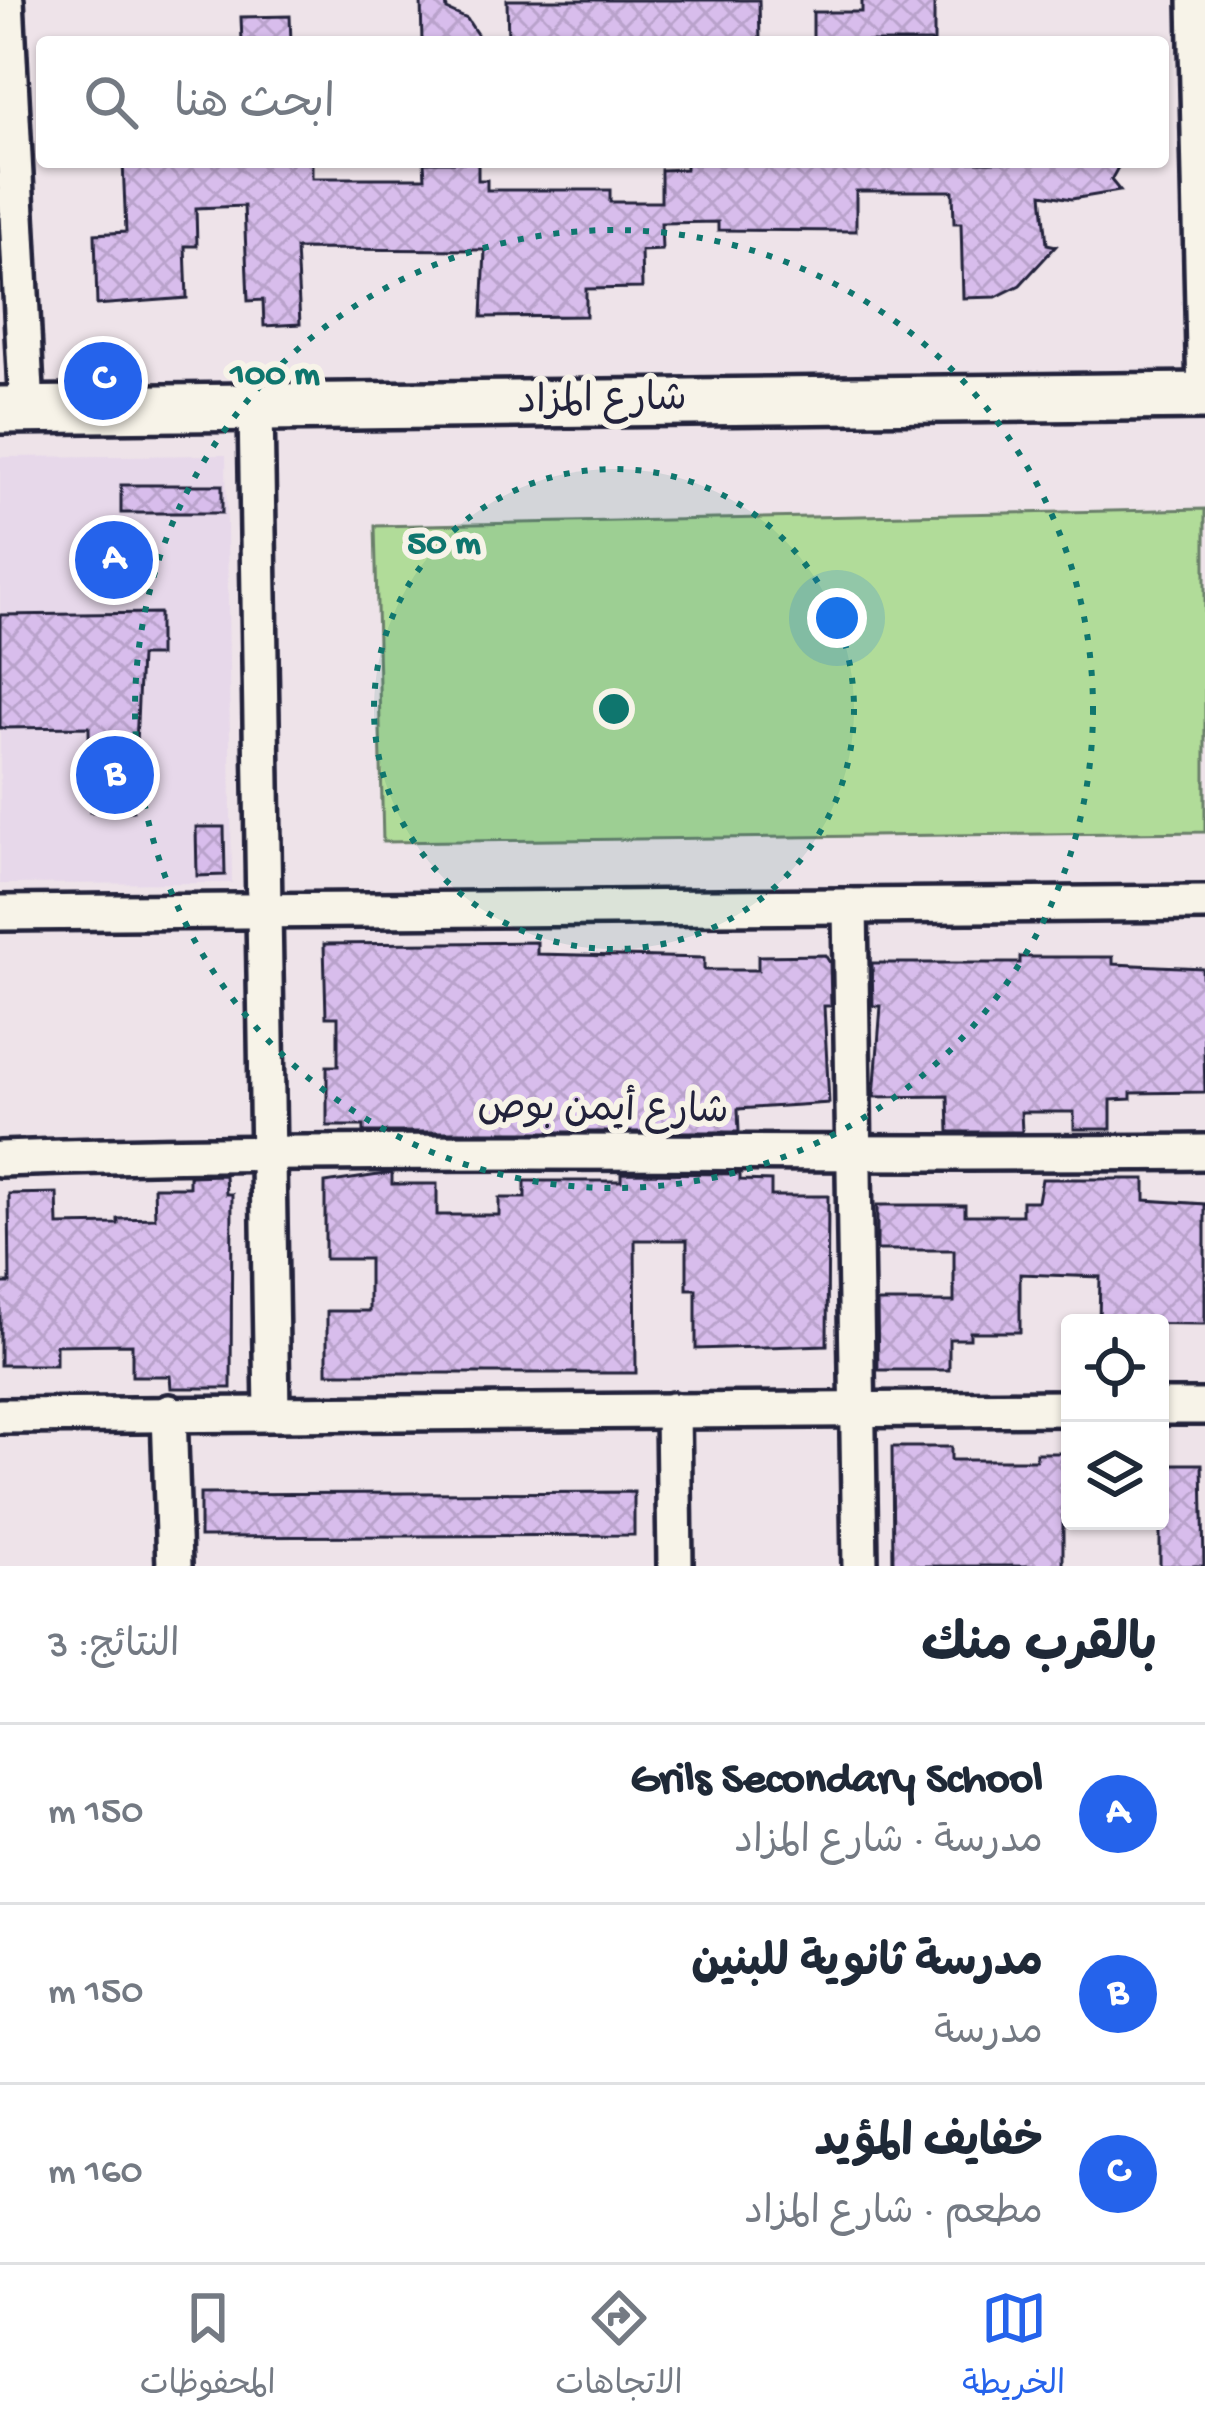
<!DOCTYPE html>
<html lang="ar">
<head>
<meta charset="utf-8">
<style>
  :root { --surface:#fff; --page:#f6f6f7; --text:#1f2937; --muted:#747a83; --line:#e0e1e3; --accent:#2563eb }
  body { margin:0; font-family:"Gochi Hand","Playpen Sans Arabic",sans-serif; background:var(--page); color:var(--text); direction:rtl }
  .controls { position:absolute; right:36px; bottom:36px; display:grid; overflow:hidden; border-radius:12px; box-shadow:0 3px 9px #0004 }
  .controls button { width:108px; height:108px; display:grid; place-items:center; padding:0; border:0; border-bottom:3px solid var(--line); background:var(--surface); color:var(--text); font:60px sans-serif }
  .you { position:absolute; left:837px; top:618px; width:42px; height:42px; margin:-30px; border:9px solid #fff; border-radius:50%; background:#1a73e8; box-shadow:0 0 0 18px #1a73e833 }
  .badge { display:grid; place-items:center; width:78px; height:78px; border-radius:50%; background:var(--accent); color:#fff; font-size:39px; font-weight:700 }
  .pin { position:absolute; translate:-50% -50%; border:6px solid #fff; box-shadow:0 3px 12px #0006 }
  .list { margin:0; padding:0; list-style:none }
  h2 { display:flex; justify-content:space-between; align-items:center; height:156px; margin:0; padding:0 48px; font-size:51px }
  h2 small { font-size:39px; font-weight:400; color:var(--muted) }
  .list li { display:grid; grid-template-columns:78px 1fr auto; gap:36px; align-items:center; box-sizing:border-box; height:180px; padding:0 48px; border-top:3px solid var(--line) }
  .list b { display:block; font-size:45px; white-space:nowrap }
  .list p { margin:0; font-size:39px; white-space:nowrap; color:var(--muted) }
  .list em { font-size:39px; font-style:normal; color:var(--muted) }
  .icon { flex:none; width:66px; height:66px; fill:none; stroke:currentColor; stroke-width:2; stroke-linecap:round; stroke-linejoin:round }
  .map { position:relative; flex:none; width:1205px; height:1566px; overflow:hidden; direction:ltr }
  .search { position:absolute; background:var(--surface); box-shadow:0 3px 9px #0004; left:36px; right:36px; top:36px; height:132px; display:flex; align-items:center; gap:30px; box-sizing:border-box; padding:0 42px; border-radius:12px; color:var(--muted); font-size:45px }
  .sheet { height:696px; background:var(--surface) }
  nav { display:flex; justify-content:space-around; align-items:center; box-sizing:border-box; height:168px; border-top:3px solid var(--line); background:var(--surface); font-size:33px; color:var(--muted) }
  nav a { display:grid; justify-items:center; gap:6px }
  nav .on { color:var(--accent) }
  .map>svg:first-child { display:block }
  .built { fill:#e7d8ea }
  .green { fill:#b1dc99; stroke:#6a7f6a; stroke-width:3 }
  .building { fill:url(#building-cross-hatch); stroke:#22223b; stroke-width:3 }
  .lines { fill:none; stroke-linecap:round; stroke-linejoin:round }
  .street-casing { stroke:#22223b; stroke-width:42 }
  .secondary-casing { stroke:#22223b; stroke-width:54 }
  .street { stroke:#f7f3e8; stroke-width:33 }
  .secondary { stroke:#f7f3e8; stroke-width:45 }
  .ring { fill:none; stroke:#0f766e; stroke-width:6; stroke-dasharray:6 12 }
  .labels { text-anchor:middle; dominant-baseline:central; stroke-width:12; stroke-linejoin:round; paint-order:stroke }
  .street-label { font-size:39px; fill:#22223b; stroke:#f7f3e8 }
  .centre { fill:#0f766e; stroke:#f7f3e8; stroke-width:6 }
  .ring-label { font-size:36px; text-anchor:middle; font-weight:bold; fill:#0f766e; stroke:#f7f3e8; stroke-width:12; stroke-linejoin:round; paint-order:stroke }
</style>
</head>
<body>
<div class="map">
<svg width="1205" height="1566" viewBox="0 0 1205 1566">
  <defs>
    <pattern id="building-cross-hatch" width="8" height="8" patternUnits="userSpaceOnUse" patternTransform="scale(3)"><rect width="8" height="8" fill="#d8bdec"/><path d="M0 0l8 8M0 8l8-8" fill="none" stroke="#b9a2cb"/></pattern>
  </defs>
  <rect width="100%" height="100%" fill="#eee3e9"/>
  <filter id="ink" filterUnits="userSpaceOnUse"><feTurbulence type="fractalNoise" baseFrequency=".00833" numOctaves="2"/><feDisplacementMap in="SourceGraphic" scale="24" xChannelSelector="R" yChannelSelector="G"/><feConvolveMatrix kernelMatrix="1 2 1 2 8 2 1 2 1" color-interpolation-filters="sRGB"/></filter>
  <g filter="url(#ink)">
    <polygon class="built" points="226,455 232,883 0,884 0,457"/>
    <polygon class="green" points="1205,509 1205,832 383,842 375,526"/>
    <g class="building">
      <polygon points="421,0 446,0 447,10 467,19 482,42 422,42"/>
      <polygon points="507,0 759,0 760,42 508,42"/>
      <polygon points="862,0 934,0 934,42 813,42 813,12 862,12"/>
      <polygon points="290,16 291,42 242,42 241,17"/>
      <polygon points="123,162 312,162 312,178 425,178 424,162 478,162 478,180 487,180 487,190 610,190 610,202 661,202 661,170 686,169 686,162 1121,162 1111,180 1120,191 1072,199 1042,194 1047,244 1056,246 1020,285 996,297 963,298 961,223 954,223 953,191 856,191 856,231 718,230 718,222 661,223 662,250 641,251 642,288 586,289 586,316 482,317 485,250 296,249 300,324 264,326 263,300 248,301 244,206 196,208 197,246 185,246 187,298 97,305 95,234 126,232"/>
      <rect x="121" y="485" width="101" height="28"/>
      <polygon points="159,613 159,656 140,656 133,811 90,812 89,727 0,728 0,615"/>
      <polygon points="196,827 224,827 225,875 197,876"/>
      <polygon points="537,942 537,954 704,958 704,970 758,970 758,956 825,955 830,963 831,1006 824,1006 829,1103 738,1109 739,1132 364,1132 364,1126 327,1126 327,1066 338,1066 338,1017 326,1017 324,944"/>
      <polygon points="1020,957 1113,957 1113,964 1202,968 1205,1092 1131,1093 1131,1099 1111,1100 1111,1129 1074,1129 1074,1112 1021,1112 1022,1132 949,1132 948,1096 874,1097 881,1006 873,1006 872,963 1020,963"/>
      <polygon points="392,1173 392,1184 437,1184 437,1215 499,1215 499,1198 525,1198 525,1181 621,1181 621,1173 740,1174 740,1180 771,1181 771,1196 828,1196 827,1345 696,1349 696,1289 687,1289 687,1240 635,1240 636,1373 327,1373 327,1311 369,1311 369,1259 325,1259 325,1183"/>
      <polygon points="225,1175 226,1194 232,1194 231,1388 171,1388 170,1376 132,1376 132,1344 56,1345 56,1365 0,1365 0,1283 10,1283 9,1194 57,1193 58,1225 118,1224 118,1219 155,1218 154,1187 189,1187 189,1176"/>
      <polygon points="1042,1179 1145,1179 1145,1200 1205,1204 1205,1324 1099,1323 1100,1277 1020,1274 1020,1332 970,1332 970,1339 949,1339 949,1370 878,1370 877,1302 954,1302 954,1250 877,1250 877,1205 965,1205 965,1215 1022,1215 1022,1201 1038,1201"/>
      <polygon points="892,1447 951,1447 951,1460 1036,1460 1036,1453 1063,1453 1063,1566 893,1566"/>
      <polygon points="1160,1464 1202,1464 1204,1566 1160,1566"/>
      <polygon points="634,1492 634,1535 200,1537 200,1494"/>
    </g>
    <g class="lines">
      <g class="street-casing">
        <g id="street">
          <polyline points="6,0 27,410"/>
          <polyline points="1196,0 1205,396"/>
          <polyline points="256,408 272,1412"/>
          <polyline points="850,906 860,1566"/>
          <polyline points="0,913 1205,903"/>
          <path d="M0,1159C402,1146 803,1156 1205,1152"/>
          <polyline points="1160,1407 1205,1407"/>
          <polyline points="673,1410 675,1566"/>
          <polyline points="169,1412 174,1566"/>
          <polyline points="0,1416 1070,1408"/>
        </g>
      </g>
      <g class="secondary-casing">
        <polyline id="secondary" points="0,410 1205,396"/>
      </g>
      <use href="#street" class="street"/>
      <use href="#secondary" class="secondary"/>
    </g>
  </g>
  <circle cx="614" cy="709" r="240" fill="#0f766e" fill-opacity=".12"/>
  <g class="ring">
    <circle cx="614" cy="709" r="240"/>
    <circle cx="614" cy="709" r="479"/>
  </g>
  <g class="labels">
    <g class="street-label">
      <text transform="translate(602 403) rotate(-1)">شارع المزاد</text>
      <text transform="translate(603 1112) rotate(1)">شارع أيمن بوص</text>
    </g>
  </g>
  <circle cx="614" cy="709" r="18" class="centre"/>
  <g class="ring-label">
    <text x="275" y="383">100 m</text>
    <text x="444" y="552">50 m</text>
  </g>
</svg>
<div class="controls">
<button><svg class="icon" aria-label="locate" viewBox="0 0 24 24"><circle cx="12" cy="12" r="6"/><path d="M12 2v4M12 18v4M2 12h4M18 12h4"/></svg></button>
<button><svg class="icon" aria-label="layers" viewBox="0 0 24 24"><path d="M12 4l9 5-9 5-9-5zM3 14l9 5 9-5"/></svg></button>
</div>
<div class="you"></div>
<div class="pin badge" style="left:114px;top:560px">A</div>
<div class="pin badge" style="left:115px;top:775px">B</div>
<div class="pin badge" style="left:103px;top:381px">C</div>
<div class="search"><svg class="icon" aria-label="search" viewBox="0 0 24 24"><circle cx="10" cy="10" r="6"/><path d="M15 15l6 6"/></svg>ابحث هنا</div>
</div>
<section class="sheet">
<h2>بالقرب منك<small>النتائج: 3</small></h2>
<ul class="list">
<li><span class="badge">A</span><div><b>Grils Secondary School</b><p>مدرسة · شارع المزاد</p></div><em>150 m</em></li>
<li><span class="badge">B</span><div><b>مدرسة ثانوية للبنين</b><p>مدرسة</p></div><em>150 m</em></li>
<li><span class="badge">C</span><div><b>خفايف المؤيد</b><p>مطعم · شارع المزاد</p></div><em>160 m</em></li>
</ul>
</section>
<nav>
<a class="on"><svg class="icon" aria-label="map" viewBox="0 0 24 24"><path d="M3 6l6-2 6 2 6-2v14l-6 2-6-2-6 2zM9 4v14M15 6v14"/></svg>الخريطة</a>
<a><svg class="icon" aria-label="directions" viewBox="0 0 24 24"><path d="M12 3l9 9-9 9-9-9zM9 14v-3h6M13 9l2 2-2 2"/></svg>الاتجاهات</a>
<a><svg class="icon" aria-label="saved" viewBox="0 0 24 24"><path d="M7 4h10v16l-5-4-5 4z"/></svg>المحفوظات</a>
</nav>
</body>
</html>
